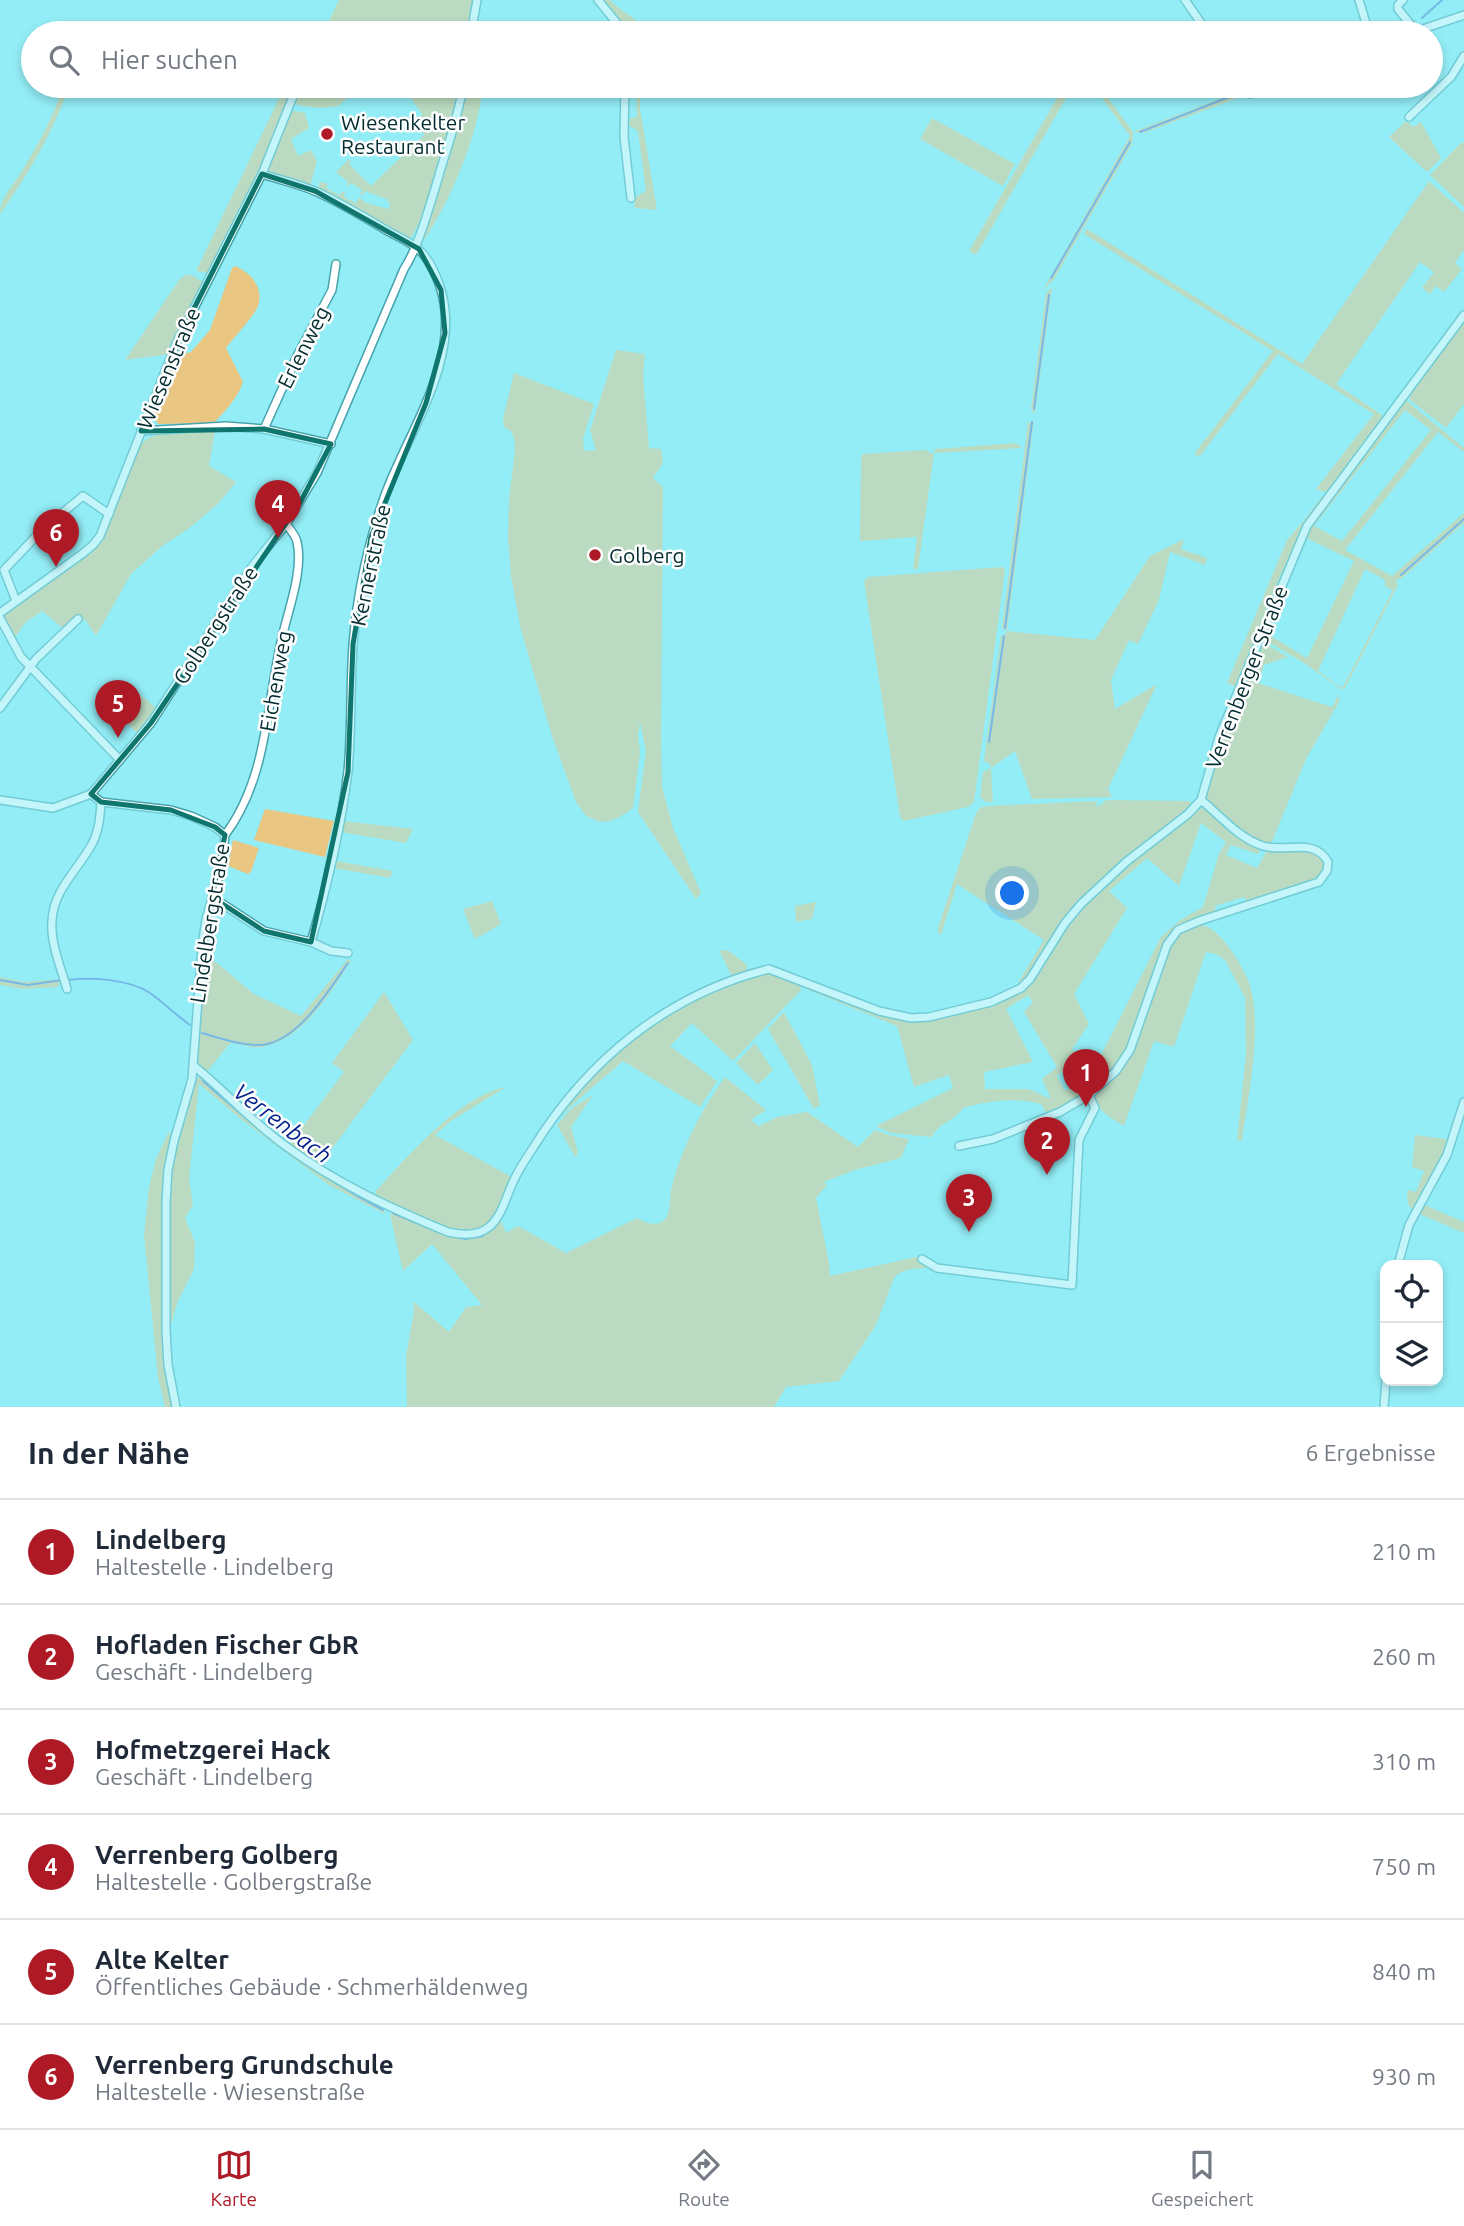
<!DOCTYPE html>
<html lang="de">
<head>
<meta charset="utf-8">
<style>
  :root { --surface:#fff; --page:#f2f2f3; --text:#1f2937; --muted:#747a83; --line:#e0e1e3; --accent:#ad1a26 }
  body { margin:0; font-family:Ubuntu,sans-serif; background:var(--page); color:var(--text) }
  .controls { position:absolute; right:21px; bottom:21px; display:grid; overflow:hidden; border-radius:14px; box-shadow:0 4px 10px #0003 }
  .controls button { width:63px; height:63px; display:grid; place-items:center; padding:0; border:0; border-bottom:2px solid var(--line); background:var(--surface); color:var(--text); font:35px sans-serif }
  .you { position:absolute; left:1013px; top:894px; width:24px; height:24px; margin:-18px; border:5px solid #fff; border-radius:50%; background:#1a73e8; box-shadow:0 0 0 10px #1a73e833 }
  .badge { display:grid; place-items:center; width:46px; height:46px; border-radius:50%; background:var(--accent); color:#fff; font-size:23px; font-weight:700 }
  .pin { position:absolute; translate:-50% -58px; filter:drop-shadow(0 2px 4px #0008) }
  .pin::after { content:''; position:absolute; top:37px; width:24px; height:21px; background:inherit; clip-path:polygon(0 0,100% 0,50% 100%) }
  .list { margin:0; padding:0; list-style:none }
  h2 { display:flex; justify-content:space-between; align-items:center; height:91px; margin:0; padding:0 28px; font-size:30px }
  h2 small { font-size:23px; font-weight:400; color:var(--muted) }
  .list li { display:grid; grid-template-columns:46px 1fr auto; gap:21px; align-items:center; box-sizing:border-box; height:105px; padding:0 28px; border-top:2px solid var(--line) }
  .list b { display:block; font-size:26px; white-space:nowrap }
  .list p { margin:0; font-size:23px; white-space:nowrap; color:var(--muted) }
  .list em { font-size:23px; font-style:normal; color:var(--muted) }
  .icon { flex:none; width:38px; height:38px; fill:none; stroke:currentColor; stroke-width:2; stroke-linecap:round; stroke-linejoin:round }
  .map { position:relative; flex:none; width:1464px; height:1407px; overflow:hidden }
  .search { position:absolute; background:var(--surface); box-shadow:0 4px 10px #0003; left:21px; right:21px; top:21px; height:77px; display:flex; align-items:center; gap:18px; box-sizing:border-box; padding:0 24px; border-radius:38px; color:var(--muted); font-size:26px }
  .sheet { height:721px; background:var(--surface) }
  nav { display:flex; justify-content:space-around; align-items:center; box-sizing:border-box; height:98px; border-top:2px solid var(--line); background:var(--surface); font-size:19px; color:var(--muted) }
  nav a { display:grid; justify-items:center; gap:4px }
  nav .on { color:var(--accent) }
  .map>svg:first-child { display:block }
  .green { fill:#e9c682; fill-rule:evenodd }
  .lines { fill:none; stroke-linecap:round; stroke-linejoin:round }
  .stream { stroke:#527bd6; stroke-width:2 }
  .minor-casing { stroke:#47a4ad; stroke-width:10 }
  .minor { stroke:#fff; stroke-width:7 }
  .marked { fill:none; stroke:#0f766e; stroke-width:5; stroke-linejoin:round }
  .poi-dot { fill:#ad1a26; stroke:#fdfdfd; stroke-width:2.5 }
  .labels { text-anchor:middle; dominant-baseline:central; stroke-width:5; stroke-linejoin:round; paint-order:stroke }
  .poi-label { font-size:21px; fill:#012b2f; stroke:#fdfdfd; text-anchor:start }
  .street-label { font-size:21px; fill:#012b2f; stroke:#fdfdfd }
  .water-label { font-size:23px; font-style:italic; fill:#011e89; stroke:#fdfdfd }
</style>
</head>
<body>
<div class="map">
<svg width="1464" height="1407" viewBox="0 0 1464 1407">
  <rect width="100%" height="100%" fill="#93edf6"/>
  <g class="green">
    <polygon points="339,0 474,0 468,33 333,33 329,31 327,25"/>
    <path d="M604,0H610C621,12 642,20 645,33H630L626,30Z"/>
    <path d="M63,86H69C54,131 28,175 0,214C0,198 14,184 22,171C38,144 54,116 63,86Z"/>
    <polygon points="285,86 295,86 261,169 211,269 207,273 196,271"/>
    <polygon points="299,86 369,86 353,93 338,106 320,108 298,105 294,99"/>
    <path d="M392,86H460C454,110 425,228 409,239L320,192L318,188L320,182L328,184L326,188L339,195L343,191L345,192L344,197L356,203L359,197L366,203L388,209L390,205L387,199L365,191L363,195L360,194L362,190L351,183L348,186L346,185L348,182L336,172L349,159L351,161L349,164L371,186L424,135L420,123L422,114L408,94Z"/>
    <path d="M466,86H483C477,138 453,195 425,239H420L463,106Z"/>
    <polygon points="636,86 640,86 640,109 657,210 635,208 634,198 646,191 638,131 627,124 627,119 637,117"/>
    <polygon points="1064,86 1073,86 976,255 969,251"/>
    <polygon points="1093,86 1099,86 1133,132 1240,91 1237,86 1241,86 1243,93 1240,97 1144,133 1133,132 1132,144 1054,279 1043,290 1130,136"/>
    <polygon points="294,111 305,113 309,128 291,139 298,156 311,150 317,161 310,187 267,172 287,114"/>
    <polygon points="932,118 1015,164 1003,186 920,139"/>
    <polygon points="1406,121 1413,127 1421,122 1441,158 1427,172 1389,137"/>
    <polygon points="1462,142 1464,144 1464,207 1430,175"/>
    <polygon points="1429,181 1464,213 1464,250 1455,263 1462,269 1444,292 1436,286 1430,294 1422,288 1434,272 1420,262 1336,384 1382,415 1381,422 1328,490 1324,492 1316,489 1374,414 1278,354 1200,456 1194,454 1273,351 1084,234 1087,229 1302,364"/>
    <path d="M235,266C251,273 264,287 258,306C255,315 233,339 226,348L243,382C238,398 225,411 214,423L159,424L151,417L152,411L175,356L191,352L210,330L232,268Z"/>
    <polygon points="185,275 192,275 204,283 170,354 125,360 179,280"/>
    <polygon points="1052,287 1035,414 1031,409 1046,294"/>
    <polygon points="1464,318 1464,404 1446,428 1410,400 1409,393"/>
    <polygon points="616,350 645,354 643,375 649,448 661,449 663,463 653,478 663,487 661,736 662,786 673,828 701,893 696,899 638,812 646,751 640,723 638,735 640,753 633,808 620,817 609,821 600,822 586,816 576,802 552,736 521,630 511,576 508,538 509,499 515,450 514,438 511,431 504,427 503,419 514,373 594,404 583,439 584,451 596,450 590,430"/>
    <path d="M1403,401H1407L1464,448V452L1438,432L1345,550L1392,576L1464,513V523L1401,579H1397L1396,582L1398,585L1345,688L1341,689L1304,663L1263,639L1310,526ZM1405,410L1431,430L1342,541L1314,526ZM1306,538L1354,561L1307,658L1266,633ZM1365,569L1385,580V586L1393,590L1343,687H1340L1318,671Z"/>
    <polygon points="1034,421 1007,631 1095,640 1150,556 1184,539 1181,549 1207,558 1205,565 1170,552 1159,600 1138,644 1129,640 1111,680 1115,709 1157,684 1108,789 1112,797 1032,799 1015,751 991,768 993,802 986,802 980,797 983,772 991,768 990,764 984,761 1001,636 1006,634 1007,631 1002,628 1028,423"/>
    <polygon points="215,431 209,466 236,482 218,504 188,529 161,547 131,574 96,636 86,621 78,615 64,629 42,611 25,623 14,639 3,619 5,612 96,548 105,533 137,448 147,439 157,434"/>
    <polygon points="1016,443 1022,448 934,453 918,569 913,569 917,537 860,541 861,458 863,454 926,450 930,453 934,453 935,449"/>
    <path d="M1322,496L1323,499C1283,555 1262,623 1236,687L1227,683L1287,540L1305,519Z"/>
    <polygon points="1002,567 1005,570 974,802 968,807 904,821 900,817 864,581 868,577"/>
    <path d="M1261,641L1288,657L1264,665L1258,683L1332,707L1338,696L1340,700L1306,759L1271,844C1264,842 1255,841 1248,837C1237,831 1206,804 1205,792L1222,738Z"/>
    <polygon points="138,693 156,708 137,733 120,716"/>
    <polygon points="1106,800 1189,801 1193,805 1064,921 1022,984 1018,983 1044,940 957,884 941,935 938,933 938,928 976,813 980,808 987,806 1098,801 1096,805 1098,807"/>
    <path d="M1202,808L1207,809L1261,848L1258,854L1231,845L1226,855L1257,868L1268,849C1289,850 1307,847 1324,860L1325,870L1316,880L1247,902L1244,897L1215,906L1216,912L1183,924L1176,929L1123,1059L1104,1080L1074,1102L1047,1114L1041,1104C1015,1097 988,1101 963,1108C955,1121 938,1123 932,1137L891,1133L876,1126L953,1088L949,1075L914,1087L897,1026L806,989L810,987L877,1013L910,1021L929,1020L993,1005L1022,991L1054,942L1083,906L1126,865L1191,815ZM1201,823L1226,842L1219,854L1203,907L1179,921L1161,937L1092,1073L1065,1091L1057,1076L1080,1059L1072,1049L1089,1024L1074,994L1127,908L1109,891L1147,858L1179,886ZM1028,995L1033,1002L1024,1012L1057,1067L1042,1079L1051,1099L1029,1089H985L984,1072L1033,1062L1006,1009Z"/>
    <polygon points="265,809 334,821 325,857 254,840"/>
    <polygon points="343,821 413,829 406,843 341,832"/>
    <polygon points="233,840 259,848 251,872 248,874 228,866"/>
    <polygon points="336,861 393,871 390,878 334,868"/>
    <polygon points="492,901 501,924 475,939 463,909"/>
    <polygon points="816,902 812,919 796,922 795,906"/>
    <path d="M1198,924C1213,926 1223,939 1231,950C1239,962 1247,975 1251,989C1262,1032 1248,1097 1242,1141L1237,1140L1246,1054L1245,998L1225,960L1216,954L1206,952L1174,1047L1154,1041L1124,1126C1112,1118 1093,1110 1096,1092L1118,1072L1169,946L1180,931Z"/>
    <polygon points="719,950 729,951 747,965 746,973 733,979"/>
    <path d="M205,953L254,994L301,1016L348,959L351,961C330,993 304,1039 263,1047C253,1049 240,1044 230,1043L206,1073L197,1061L198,1015Z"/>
    <path d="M766,972L800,984L801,990L733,1061L692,1023L670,1046L717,1081L700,1107L623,1061C600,1082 575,1100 555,1123L553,1122C584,1082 620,1045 662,1017C686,1001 738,980 766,972Z"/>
    <polygon points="0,977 24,982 61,979 58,987 22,989 0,985"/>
    <polygon points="384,992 413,1040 319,1166 289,1145 344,1072 332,1063"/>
    <polygon points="784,1012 812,1065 820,1105 814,1109 768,1029"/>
    <polygon points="755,1043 773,1070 758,1085 736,1063"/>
    <path d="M199,1077L204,1079L242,1113L339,1184L382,1207L385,1214L329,1185L242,1120L199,1084L189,1178L193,1205L185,1218L195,1242L194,1269L178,1301L169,1331C168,1278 164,1223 171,1170C175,1140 185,1111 194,1081Z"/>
    <path d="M725,1077L766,1110L751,1120L759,1126L777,1117L807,1112L858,1147L875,1130L889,1135L909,1139L901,1158L855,1170L824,1182L827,1185L816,1198L829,1263L830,1276L916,1257L931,1268C917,1269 903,1267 894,1278L876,1325L839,1381L786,1387L774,1407H407L406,1356L414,1310L413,1301L449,1332L466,1307L482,1305L432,1244L403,1271L390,1215L393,1212C426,1225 473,1253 501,1220L506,1233L518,1226L566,1253L637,1218C644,1222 656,1227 663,1221C672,1215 669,1195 672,1185C683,1146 701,1110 725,1077Z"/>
    <path d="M506,1087L451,1121L435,1135L512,1177C505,1192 500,1214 487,1225C462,1246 400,1208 375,1197L376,1191C406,1158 460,1095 506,1087Z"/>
    <polygon points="593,1095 571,1127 578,1152 576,1158 557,1125 572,1108"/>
    <polygon points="169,1131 171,1139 164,1331 173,1407 165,1407 158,1377 144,1235 149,1187 156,1159"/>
    <path d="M1415,1135L1453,1140L1420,1203L1464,1222V1233L1415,1212C1407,1205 1406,1201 1408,1190L1416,1192L1424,1171L1412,1167Z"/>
  </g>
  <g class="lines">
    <g class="stream">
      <polyline points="1422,18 1442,0"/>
      <polyline points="1396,33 1406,29"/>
      <polyline points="1254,88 1259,86"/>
      <polyline points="1140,132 1239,93"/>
      <polyline points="1051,278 1130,142"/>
      <polyline points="1034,409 1049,295"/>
      <polyline points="1401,575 1464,519"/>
      <polyline points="1005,628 1032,422"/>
      <polyline points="989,742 1004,636"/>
      <polyline points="0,980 28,985 62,980"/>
      <path d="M68,980C92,977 129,979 150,993C164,1003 176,1015 190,1025"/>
      <path d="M202,1033C220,1038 242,1046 261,1045C298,1042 329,990 348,963"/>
      <path d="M203,1081C259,1131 316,1175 383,1210"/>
      <polyline points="393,1213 441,1233"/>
      <polyline points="457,1237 465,1239 483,1236"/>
    </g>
    <g class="minor-casing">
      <g id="minor">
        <polyline points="598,0 625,33"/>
        <polyline points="1185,0 1208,33"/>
        <polyline points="1359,0 1369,33"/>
        <polyline points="1403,0 1398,5 1398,9 1416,31"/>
        <polyline points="471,33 477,0"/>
        <polyline points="1411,33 1464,15"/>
        <polyline points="625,86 624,137 631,198"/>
        <polyline points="1245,86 1250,94 1272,86"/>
        <polyline points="1409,117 1451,77 1464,56"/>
        <polyline points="264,429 296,358 332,290 336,264"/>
        <polyline points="141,431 226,426 264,429 331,444"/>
        <polyline points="16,601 4,570 43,529 83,496 109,514"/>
        <polyline points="0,613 82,554 93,545 100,536 175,346 262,174 296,89"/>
        <polyline points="0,618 21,657 120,760"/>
        <polyline points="0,708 36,659 78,619"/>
        <polyline points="91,794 101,802 171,810 191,816 215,827 225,835"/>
        <path d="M0,800L53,808L91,794L151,723L251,568L286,524L317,473L404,269C418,248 429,208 437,182C446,150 458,119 463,86"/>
        <path d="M225,835C267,779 266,708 281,642C287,613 304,571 297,542C296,536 290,529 286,524"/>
        <path d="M212,897L264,931L311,942C327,887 341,829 348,771C352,729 350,687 353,645C357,594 368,543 385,495C407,434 462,359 441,290C437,277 429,258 418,249C409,241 396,236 386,230C364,217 341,203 317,192C299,184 280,180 262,174"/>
        <polyline points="311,942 331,951 348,953"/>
        <path d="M67,989C61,968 50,943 52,920C54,889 78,870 92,844C99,831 100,817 101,802"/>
        <path d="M194,1066C226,1092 253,1123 287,1147C338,1184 390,1208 448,1232C461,1235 477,1237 489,1227C503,1216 507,1192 516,1176C521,1166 527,1157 533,1148C587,1061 667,994 769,969L879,1011L911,1018L929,1017L991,1002L1021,988L1030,979L1065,923L1081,904L1126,862L1188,814L1201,800L1219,737L1307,526L1464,315"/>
        <path d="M959,1146L993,1139L1060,1112L1089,1095L1116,1071L1130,1050L1167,945L1178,930L1199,921L1319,882L1327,871L1328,862C1315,837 1285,853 1263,846C1238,838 1221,816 1201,800"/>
        <polyline points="922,1259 937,1268 1072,1285 1079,1140 1095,1108 1089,1095"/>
        <polyline points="1398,1265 1409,1225 1447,1155 1464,1102"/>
        <polyline points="176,1407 168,1365 166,1331 166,1202 168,1170 174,1141 192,1079 202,947 206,919 221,869 225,835"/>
        <polyline points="1384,1407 1386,1381"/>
      </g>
    </g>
    <use href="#minor" class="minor"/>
  </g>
  <path d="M0 0H1464V1407H0ZM262,174L315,191L419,249L441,290L445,333L426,403L371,537L353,644L348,772L311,942L264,931L212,897L225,835L215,827L171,810L101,802L91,794L151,723L301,501L331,444L264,429L141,431L175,346Z" fill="#93edf6" fill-opacity=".55" fill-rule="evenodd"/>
  <path class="marked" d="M262,174L315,191L419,249L441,290L445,333L426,403L371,537L353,644L348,772L311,942L264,931L212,897L225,835L215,827L171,810L101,802L91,794L151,723L301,501L331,444L264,429L141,431L175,346Z"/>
  <g class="poi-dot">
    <circle cx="327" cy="134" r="7"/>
    <circle cx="595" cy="555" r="7"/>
  </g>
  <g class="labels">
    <g class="poi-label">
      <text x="341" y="122">Wiesenkelter<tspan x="341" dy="24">Restaurant</tspan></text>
      <text x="609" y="555">Golberg</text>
    </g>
    <g class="street-label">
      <text transform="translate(303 347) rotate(-63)">Erlenweg</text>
      <text transform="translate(168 368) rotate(-67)">Wiesenstraße</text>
      <text transform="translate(370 565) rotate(-78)">Kernerstraße</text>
      <text transform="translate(215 625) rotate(-57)">Golbergstraße</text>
      <text transform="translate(1246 677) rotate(-69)">Verrenberger Straße</text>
      <text transform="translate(275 681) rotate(-80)">Eichenweg</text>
      <text transform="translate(209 923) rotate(-81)">Lindelbergstraße</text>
    </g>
    <g class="water-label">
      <text transform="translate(283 1123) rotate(37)">Verrenbach</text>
    </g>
  </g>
</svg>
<div class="controls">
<button><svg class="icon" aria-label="locate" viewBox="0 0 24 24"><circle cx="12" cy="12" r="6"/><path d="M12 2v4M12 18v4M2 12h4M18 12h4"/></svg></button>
<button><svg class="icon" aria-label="layers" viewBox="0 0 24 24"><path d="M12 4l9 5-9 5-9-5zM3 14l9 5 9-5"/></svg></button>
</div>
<div class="you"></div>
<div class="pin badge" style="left:1086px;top:1107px">1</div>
<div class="pin badge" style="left:1047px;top:1175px">2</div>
<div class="pin badge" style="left:969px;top:1232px">3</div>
<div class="pin badge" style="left:278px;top:538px">4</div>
<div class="pin badge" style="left:118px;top:738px">5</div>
<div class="pin badge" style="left:56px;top:567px">6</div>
<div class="search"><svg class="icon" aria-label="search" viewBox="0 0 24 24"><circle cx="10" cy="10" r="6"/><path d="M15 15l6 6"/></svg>Hier suchen</div>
</div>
<section class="sheet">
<h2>In der Nähe<small>6 Ergebnisse</small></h2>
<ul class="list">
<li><span class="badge">1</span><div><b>Lindelberg</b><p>Haltestelle · Lindelberg</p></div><em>210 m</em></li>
<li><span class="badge">2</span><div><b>Hofladen Fischer GbR</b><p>Geschäft · Lindelberg</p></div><em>260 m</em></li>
<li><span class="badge">3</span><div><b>Hofmetzgerei Hack</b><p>Geschäft · Lindelberg</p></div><em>310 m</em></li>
<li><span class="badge">4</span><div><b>Verrenberg Golberg</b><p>Haltestelle · Golbergstraße</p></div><em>750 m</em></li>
<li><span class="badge">5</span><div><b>Alte Kelter</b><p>Öffentliches Gebäude · Schmerhäldenweg</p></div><em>840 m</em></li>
<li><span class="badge">6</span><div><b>Verrenberg Grundschule</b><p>Haltestelle · Wiesenstraße</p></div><em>930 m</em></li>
</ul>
</section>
<nav>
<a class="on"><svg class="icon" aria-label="map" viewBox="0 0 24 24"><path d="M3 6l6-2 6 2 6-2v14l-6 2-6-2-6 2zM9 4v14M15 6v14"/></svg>Karte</a>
<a><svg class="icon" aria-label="directions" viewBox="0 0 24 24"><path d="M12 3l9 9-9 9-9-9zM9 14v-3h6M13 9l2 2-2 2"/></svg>Route</a>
<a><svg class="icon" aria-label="saved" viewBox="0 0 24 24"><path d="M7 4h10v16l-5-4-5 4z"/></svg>Gespeichert</a>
</nav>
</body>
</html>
